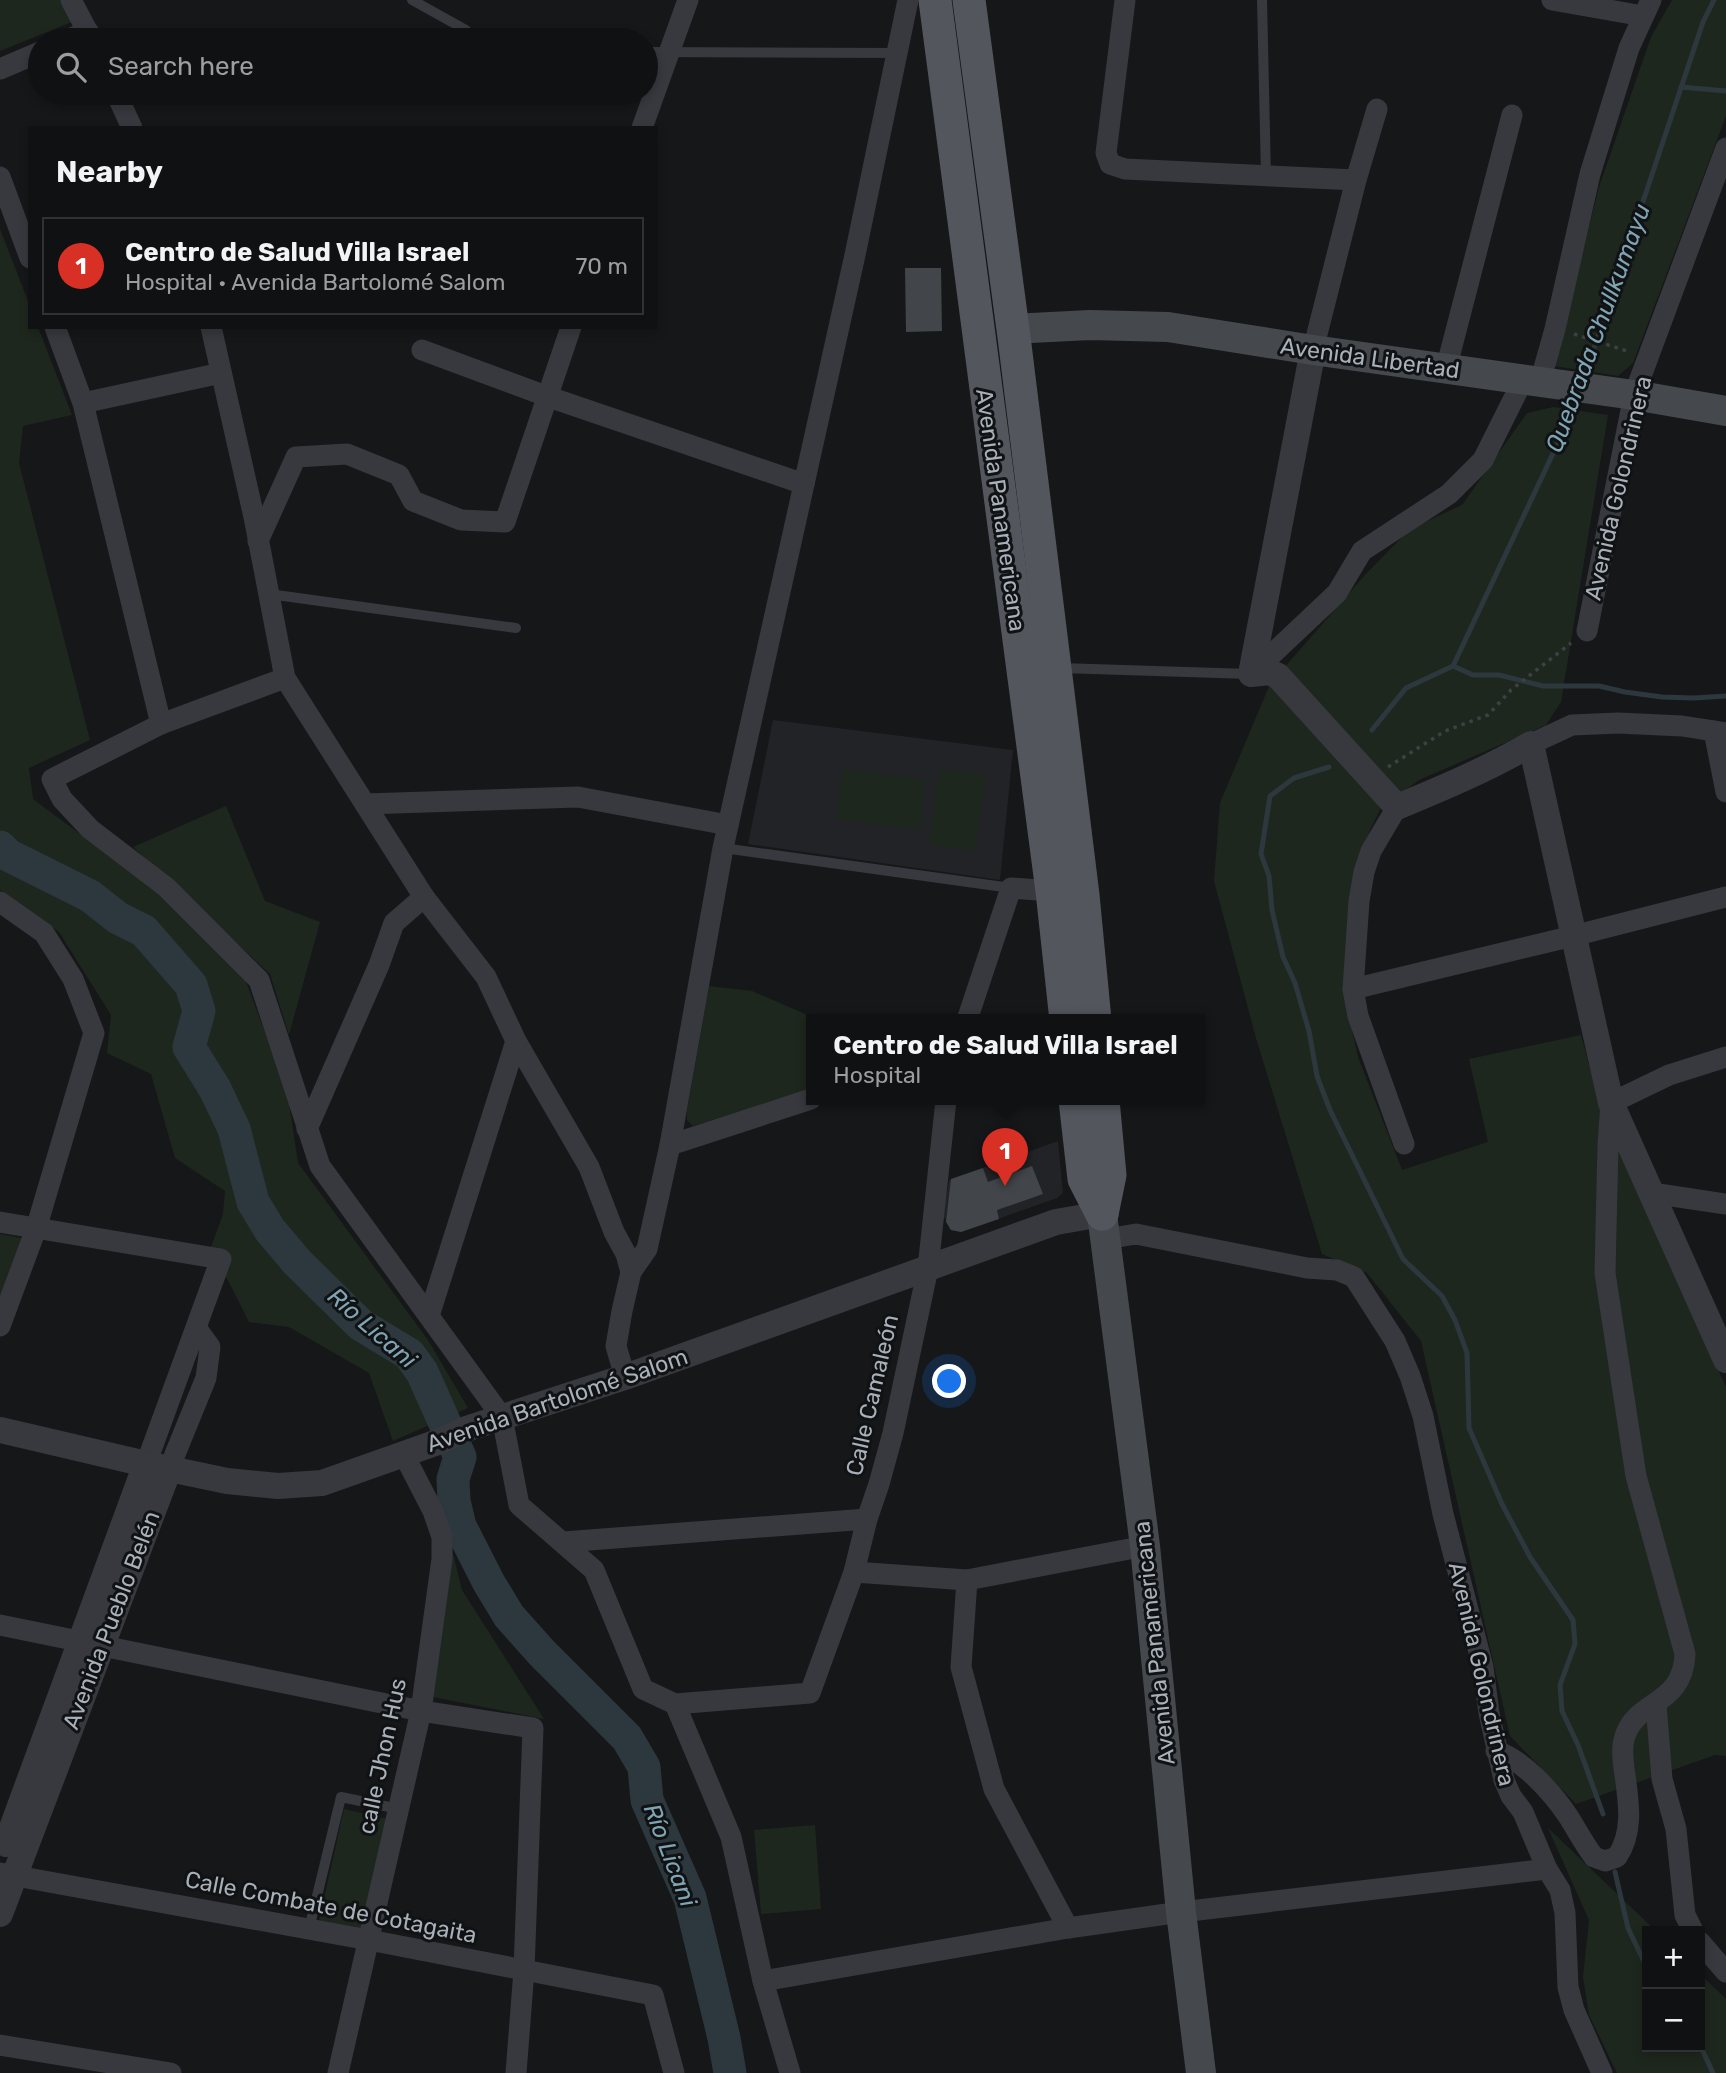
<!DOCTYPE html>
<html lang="en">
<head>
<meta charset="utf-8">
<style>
  :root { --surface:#101113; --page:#191a1c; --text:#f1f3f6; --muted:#9c9da0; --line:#303133; --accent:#d93025 }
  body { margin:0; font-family:Rubik,sans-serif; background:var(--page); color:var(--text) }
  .controls { position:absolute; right:21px; bottom:21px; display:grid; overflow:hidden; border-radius:0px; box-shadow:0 4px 10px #0003 }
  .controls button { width:63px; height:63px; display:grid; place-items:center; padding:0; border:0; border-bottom:2px solid var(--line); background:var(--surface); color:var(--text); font:35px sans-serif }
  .you { position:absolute; left:950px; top:1382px; width:24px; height:24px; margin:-18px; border:5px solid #fff; border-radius:50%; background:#1a73e8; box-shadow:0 0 0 10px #1a73e833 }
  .badge { display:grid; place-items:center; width:46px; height:46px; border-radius:50%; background:var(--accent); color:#fff; font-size:23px; font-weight:700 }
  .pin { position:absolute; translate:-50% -58px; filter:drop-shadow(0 2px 4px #0008) }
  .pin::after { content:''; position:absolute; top:37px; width:24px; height:21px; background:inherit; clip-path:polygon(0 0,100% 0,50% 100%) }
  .popup { position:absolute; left:806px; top:1014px; width:399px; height:91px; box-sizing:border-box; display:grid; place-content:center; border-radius:0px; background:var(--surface); filter:drop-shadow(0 2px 5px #0005); font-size:23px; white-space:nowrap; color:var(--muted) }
  .popup b { font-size:26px; color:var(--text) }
  .popup::after { content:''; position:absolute; left:50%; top:100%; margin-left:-14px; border:14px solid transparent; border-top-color:var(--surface) }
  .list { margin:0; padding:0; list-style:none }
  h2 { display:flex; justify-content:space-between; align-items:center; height:91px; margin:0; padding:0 28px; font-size:30px }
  h2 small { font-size:23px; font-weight:400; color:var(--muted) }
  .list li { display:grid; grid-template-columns:46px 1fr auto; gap:21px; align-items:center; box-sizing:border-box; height:98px; margin:0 14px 14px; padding:0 14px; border:2px solid var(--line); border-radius:0px }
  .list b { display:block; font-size:26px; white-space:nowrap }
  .list p { margin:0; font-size:23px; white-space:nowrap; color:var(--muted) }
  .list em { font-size:23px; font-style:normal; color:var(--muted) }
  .icon { flex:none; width:38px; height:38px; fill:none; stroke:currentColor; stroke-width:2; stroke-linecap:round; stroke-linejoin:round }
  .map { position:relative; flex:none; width:1726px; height:2073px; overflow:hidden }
  .search { position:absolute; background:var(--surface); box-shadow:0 4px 10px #0003; left:28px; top:28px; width:630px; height:77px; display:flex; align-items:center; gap:18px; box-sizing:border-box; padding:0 24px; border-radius:38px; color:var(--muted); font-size:26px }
  .panel { position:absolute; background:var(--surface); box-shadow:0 4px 10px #0003; left:28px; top:126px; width:630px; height:203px; border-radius:0px }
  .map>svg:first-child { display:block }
  .built { fill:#222326 }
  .green { fill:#1e271e }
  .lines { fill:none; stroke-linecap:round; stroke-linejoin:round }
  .stream { stroke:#2c383d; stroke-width:5 }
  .river { stroke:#2c383d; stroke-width:33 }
  .building { fill:#424549 }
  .path { stroke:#3d4145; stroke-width:3.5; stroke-dasharray:3.5 5; stroke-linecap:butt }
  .service { stroke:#37393e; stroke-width:10 }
  .minor { stroke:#37393e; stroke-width:21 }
  .tertiary { stroke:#37393e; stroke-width:26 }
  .secondary { stroke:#45494e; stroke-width:30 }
  .primary { stroke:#53575d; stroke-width:33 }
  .labels { text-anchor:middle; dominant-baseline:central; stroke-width:6; stroke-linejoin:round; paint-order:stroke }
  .street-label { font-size:23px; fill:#a8b0b9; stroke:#111214 }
  .water-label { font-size:24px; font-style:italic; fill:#7fa4b4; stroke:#111214 }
</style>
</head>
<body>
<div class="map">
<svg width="1726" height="2073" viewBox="0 0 1726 2073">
  <rect width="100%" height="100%" fill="#161719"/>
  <g class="built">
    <polygon points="773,720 1013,750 1000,880 748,844"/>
    <polygon points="1058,1141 1063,1193 1057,1198 961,1232 951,1230 943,1215 949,1180"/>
  </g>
  <g class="green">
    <polygon points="0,0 76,0 87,16 0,51"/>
    <polygon points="1672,0 1726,0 1726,116 1633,363 1618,376 1554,366 1599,187 1651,37"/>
    <polygon points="0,229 30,306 30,327 38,327 72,415 23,426 19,463 90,740 29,768 33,799 150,886 245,979 287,1090 298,1163 428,1340 468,1408 393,1441 369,1373 289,1327 249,1322 211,1247 223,1214 225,1191 175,1158 151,1074 107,1053 111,1015 59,932 0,890"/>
    <polygon points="1553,407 1608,415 1561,702 1546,725 1419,780 1381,808 1370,830 1352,884 1344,994 1358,1057 1402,1170 1488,1142 1469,1059 1581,1035 1598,1099 1726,1387 1726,1756 1715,1755 1576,1804 1510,1736 1421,1341 1367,1273 1322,1254 1256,1038 1214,881 1220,803 1270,684 1365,575 1410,529 1462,505 1527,413"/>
    <polygon points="843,769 926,780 920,830 836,819"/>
    <polygon points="940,769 986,775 975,851 929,844"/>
    <polygon points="226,806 265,901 320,922 289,1035 270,974 133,847"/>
    <polygon points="709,986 752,991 819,1020 811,1020 811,1089 693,1126 687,1120 687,1111"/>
    <polygon points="0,1234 22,1238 0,1300"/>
    <polygon points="452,1550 462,1590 544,1719 433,1697"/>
    <polygon points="344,1809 388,1819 363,1931 319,1921"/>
    <polygon points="815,1825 821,1909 761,1914 754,1830"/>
    <polygon points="1548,1828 1656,1931 1647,1931 1647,2047 1700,2047 1700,1974 1726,1999 1726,2073 1617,2073 1589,2015 1583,1977 1589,1920"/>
  </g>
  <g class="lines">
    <g class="stream">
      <polyline points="1681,87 1726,91"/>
      <polyline points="1584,378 1703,22 1714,0"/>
      <polyline points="1453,666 1473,675 1499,675 1543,686 1599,686 1625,692 1662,697 1694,698 1726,696"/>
      <polyline points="1372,730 1406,688 1453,666 1573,411 1578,397"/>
      <polyline points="1329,767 1294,778 1270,796 1261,854 1269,876 1272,910 1283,957 1295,983 1309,1031 1317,1076 1330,1110 1403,1259 1442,1296 1455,1320 1467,1353 1469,1428 1502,1504 1530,1557 1573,1620 1575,1644 1560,1685 1562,1711 1578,1745 1603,1814"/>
      <polyline points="1615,1872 1628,1928 1647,1968"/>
      <polyline points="1700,2045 1713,2073"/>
    </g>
    <polyline class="river" points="0,847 8,855 90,896 118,918 144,931 191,985 199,1011 189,1047 215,1089 234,1129 253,1202 270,1230 297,1262 361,1325 409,1354 422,1372 460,1457 453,1479 454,1501 460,1526 489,1583 509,1616 542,1653 627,1738 644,1767 647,1800 690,1898 724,2038 730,2073"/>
  </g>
  <g class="building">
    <polygon points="905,268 941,268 942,331 906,332"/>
    <polygon points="1032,1166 1043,1194 997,1210 999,1219 961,1232 951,1230 946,1222 951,1179 983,1168 988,1182"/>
  </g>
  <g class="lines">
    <g class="path">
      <polyline points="1574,334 1630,352"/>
      <polyline points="1388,767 1445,731 1488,715 1511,690 1571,643"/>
    </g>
    <g class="service">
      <polyline points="412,0 466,30 471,40"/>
      <polyline points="1262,0 1266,176"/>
      <polyline points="646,52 897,53"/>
      <polyline points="269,594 516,628"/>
      <polyline points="1060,668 1250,674"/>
      <polyline points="723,848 1011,888"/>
      <polyline points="309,1929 341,1797 399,1809"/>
    </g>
    <g class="minor">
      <polyline points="71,0 92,40"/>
      <polyline points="1125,0 1106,153 1110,164 1125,169 1356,180"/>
      <polyline points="1552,0 1643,16"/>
      <polyline points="67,40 88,31"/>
      <polyline points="0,69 40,52"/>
      <polyline points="116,93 132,128"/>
      <polyline points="642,128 688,0"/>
      <polyline points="0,177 30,258"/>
      <polyline points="55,327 83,403 161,724"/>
      <polyline points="211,327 254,517 285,678 424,897 486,977 516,1041 589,1167 614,1232 626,1254 631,1272"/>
      <polyline points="422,350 546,396 804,484"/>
      <polyline points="1313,350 1356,180 1377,109"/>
      <polyline points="1446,369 1512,115"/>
      <polyline points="1540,382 1555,329 1590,174 1629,48 1651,0"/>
      <polyline points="83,403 221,373"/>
      <polyline points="258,541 296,457 347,454 399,475 413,501 461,520 505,522 571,327"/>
      <polyline points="1587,631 1634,395 1726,148"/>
      <polyline points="1251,674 1337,593 1362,551 1449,494 1483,460 1523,380"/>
      <polyline points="285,678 161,724 52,779 62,799 90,829 166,887 259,980 320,1166 502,1417 519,1505 594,1570 643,1689 675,1704 810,1693 854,1572 867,1519 879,1484 893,1433 928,1268 946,1100"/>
      <polyline points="1714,731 1726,792"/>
      <polyline points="1531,744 1572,725 1618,723 1682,726 1726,733"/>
      <polyline points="365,804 578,797 728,825"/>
      <polyline points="1397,807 1371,851 1364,872 1359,901 1353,989 1358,1016 1404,1144"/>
      <polyline points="0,902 44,933 73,979 94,1033 36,1229 0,1326"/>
      <polyline points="1353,989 1573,936 1726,897"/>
      <polyline points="967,1020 1011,888 1052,891"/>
      <polyline points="307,1129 379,965 394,923 424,897"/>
      <polyline points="670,1145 811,1099"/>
      <polyline points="1652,1193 1726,1204"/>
      <polyline points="0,1222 221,1259 146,1464"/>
      <polyline points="1106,1239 1136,1234 1307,1268 1337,1270 1354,1277 1395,1341 1410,1376 1423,1416 1443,1514 1483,1667 1489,1713 1504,1780 1511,1796 1523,1812 1547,1869 1560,1890 1565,1913 1568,1987 1574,2010 1602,2073"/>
      <polyline points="429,1316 516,1041"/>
      <polyline points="625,1377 616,1346 622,1311 631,1272 647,1249 670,1145 723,848 855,255 908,0"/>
      <polyline points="169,1469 206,1378 210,1347 197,1329"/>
      <polyline points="563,1542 867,1519"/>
      <polyline points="854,1572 967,1580 1145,1546"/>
      <polyline points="967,1580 961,1667 994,1789 1068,1928"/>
      <polyline points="0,1625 421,1711 533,1728 524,1970 516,2073"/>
      <polyline points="675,1704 731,1837 763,1981 790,2073"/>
      <polyline points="1656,1704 1662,1779 1676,1829 1685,1915 1693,1931"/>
      <path d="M1496,1751C1523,1760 1552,1792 1568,1816C1577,1830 1584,1844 1594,1857L1605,1861L1617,1857C1635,1830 1628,1799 1624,1768C1623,1758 1621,1747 1625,1736C1637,1699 1683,1706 1685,1654L1636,1476L1605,1273L1608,1145L1611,1103L1669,1075L1726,1057"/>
      <polyline points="0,1873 369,1940 653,1995 674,2073"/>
      <polyline points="1700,1942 1726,1972"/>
      <polyline points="763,1981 1068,1928 1181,1912 1547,1869"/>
      <polyline points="0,2045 171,2073"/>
      <polyline points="338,2073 421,1711 442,1559 442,1537 433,1511 403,1453"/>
    </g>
    <g class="tertiary">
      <path d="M1313,350L1251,674L1269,672L1278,676L1397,807C1443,788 1488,769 1531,744L1611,1103L1726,1360"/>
      <polyline points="0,1430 146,1464 227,1481 278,1486 322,1483 435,1443 469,1428 625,1377 1056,1222 1102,1214"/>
      <polyline points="6,1844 146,1464"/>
      <polyline points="0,1914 169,1469"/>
    </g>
    <g class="secondary">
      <polyline points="1012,329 1090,325 1168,327 1313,350 1634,395 1726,411"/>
      <polyline points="1102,1214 1145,1546 1181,1912 1201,2073"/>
    </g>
    <g class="primary">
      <polyline points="935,0 1052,891 1066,1020"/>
      <polyline points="969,0 1014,337 1083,895 1095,1020"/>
      <polyline points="1075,1100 1084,1179 1102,1214"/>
      <polyline points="1102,1214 1110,1175 1103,1100"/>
    </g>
  </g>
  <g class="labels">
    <g class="street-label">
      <text transform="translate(1370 358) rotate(8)">Avenida Libertad</text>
      <text transform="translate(1618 488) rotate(-77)">Avenida Golondrinera</text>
      <text transform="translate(1001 510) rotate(82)">Avenida Panamericana</text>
      <text transform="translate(872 1395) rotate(-77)">Calle Camaleón</text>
      <text transform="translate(557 1400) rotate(-19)">Avenida Bartolomé Salom</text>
      <text transform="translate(111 1620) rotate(-69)">Avenida Pueblo Belén</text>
      <text transform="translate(1154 1643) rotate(-96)">Avenida Panamericana</text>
      <text transform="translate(1482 1674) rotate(77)">Avenida Golondrinera</text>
      <text transform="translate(382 1756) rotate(-78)">calle Jhon Hus</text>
      <text transform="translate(331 1907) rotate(11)">Calle Combate de Cotagaita</text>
    </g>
    <g class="water-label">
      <text transform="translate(1598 328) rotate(-70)">Quebrada Chullkumayu</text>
      <text transform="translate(372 1328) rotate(41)">Río Licani</text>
      <text transform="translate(670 1855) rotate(69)">Río Licani</text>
    </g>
  </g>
</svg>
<div class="controls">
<button>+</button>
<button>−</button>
</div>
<div class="you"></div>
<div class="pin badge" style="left:1005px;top:1186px">1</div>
<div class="popup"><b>Centro de Salud Villa Israel</b>Hospital</div>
<div class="search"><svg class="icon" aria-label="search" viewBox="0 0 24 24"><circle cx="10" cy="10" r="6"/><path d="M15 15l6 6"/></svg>Search here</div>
<section class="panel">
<h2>Nearby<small></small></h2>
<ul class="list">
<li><span class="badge">1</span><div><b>Centro de Salud Villa Israel</b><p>Hospital · Avenida Bartolomé Salom</p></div><em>70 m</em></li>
</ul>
</section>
</div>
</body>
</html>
